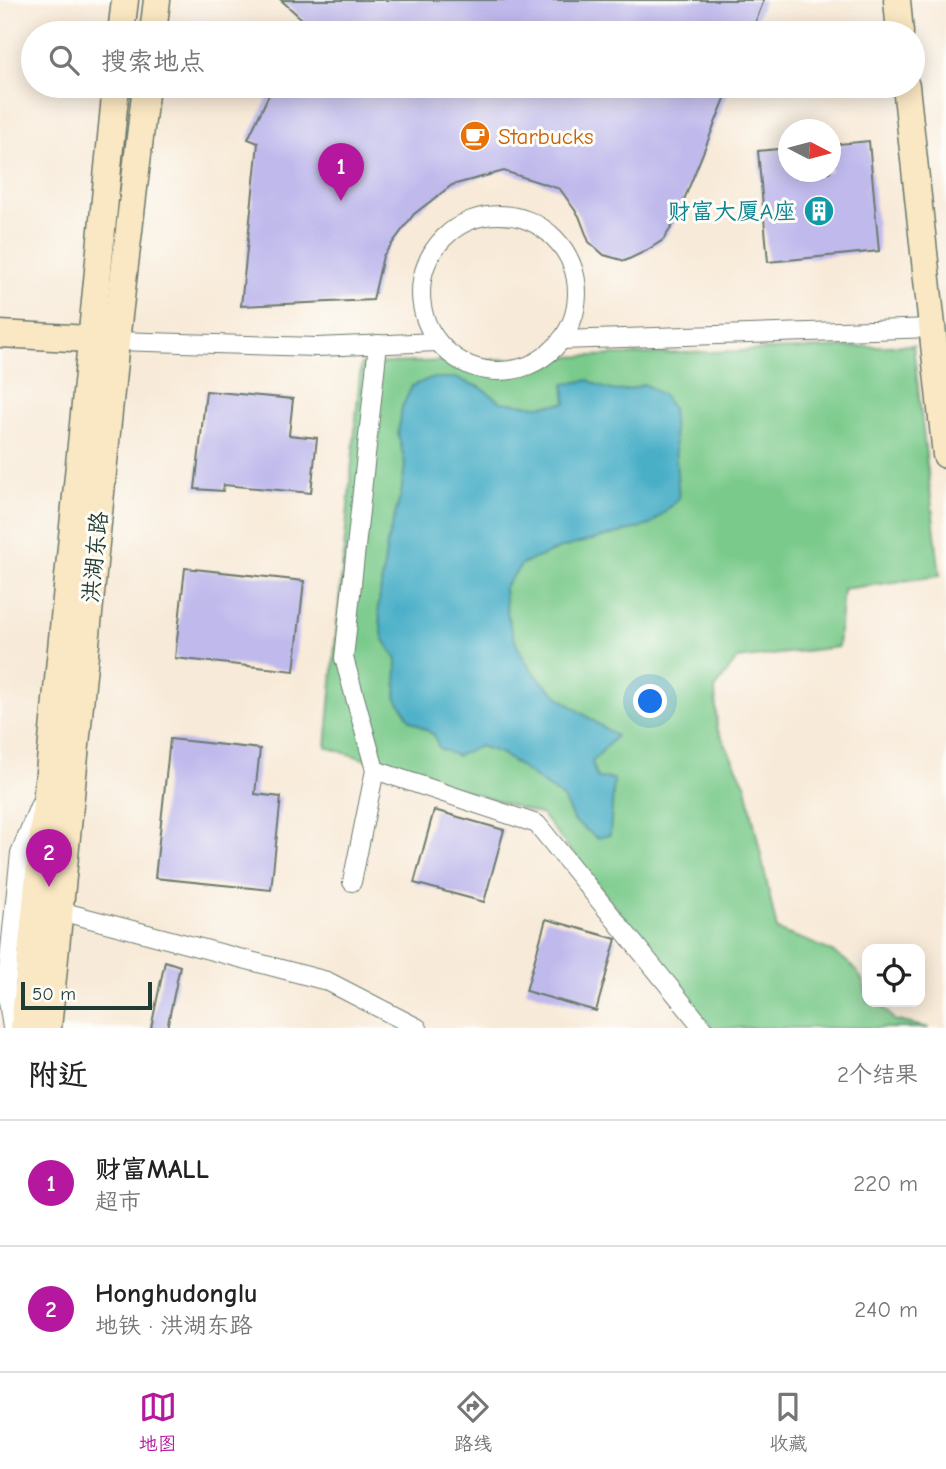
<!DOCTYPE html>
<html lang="zh">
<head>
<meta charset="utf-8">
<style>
  :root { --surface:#fff; --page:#f6f6f6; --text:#222; --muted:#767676; --line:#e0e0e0; --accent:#b5179e }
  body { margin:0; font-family:"Comic Neue","LXGW WenKai TC",sans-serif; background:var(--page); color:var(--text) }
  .controls { position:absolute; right:21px; bottom:21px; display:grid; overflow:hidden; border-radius:14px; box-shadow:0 4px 18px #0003 }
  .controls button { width:63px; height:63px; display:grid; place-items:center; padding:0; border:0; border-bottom:2px solid var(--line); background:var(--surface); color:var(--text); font:35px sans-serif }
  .compass { position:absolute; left:778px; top:119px; width:63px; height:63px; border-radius:50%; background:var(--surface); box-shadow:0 4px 18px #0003; rotate:96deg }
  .scale { position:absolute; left:21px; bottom:18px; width:131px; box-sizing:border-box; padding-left:7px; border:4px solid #1f3d34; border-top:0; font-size:19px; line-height:24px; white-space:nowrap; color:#1f3d34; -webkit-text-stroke:5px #fdfcf7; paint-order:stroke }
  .you { position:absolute; left:651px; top:702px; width:24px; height:24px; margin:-18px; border:5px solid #fff; border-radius:50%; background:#1a73e8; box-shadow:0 0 0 10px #1a73e833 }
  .badge { display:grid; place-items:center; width:46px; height:46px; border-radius:50%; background:var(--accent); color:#fff; font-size:23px; font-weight:700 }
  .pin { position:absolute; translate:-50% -58px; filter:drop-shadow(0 2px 4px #0008) }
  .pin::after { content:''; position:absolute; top:37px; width:24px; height:21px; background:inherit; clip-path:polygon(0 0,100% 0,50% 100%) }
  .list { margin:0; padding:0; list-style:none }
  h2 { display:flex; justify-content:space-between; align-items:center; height:91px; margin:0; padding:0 28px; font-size:30px }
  h2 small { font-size:23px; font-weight:400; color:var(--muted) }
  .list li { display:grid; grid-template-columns:46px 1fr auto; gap:21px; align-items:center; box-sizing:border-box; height:126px; padding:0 28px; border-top:2px solid var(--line) }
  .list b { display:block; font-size:26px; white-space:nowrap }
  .list p { margin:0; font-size:23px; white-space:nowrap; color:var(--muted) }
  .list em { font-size:23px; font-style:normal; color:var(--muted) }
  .icon { flex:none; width:38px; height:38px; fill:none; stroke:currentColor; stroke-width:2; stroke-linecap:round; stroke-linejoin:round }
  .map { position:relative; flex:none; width:946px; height:1028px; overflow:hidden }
  .search { position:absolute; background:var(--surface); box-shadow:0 4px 18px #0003; left:21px; right:21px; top:21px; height:77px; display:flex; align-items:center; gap:18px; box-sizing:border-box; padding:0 24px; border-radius:38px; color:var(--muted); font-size:26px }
  .sheet { height:343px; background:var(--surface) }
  nav { display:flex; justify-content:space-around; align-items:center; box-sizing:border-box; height:98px; border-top:2px solid var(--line); background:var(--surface); font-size:19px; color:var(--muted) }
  nav a { display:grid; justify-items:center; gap:4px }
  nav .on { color:var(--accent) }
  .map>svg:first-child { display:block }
  .park { fill:#7aca8b; stroke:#4c8460; stroke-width:2 }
  .water { fill:#48afc7; stroke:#34767e; stroke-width:2 }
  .building { fill:#bfb9ec }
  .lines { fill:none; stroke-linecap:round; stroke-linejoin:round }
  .street-casing { stroke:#6b7a6d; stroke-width:20 }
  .secondary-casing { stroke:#6b7a6d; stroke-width:29 }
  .street { stroke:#fff; stroke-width:18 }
  .secondary { stroke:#fae7c3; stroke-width:26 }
  .labels { text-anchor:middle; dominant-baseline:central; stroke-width:6; stroke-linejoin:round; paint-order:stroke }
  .food-label { font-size:23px; fill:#c56008; stroke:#fdfcf7; text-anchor:start }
  .culture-label { font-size:23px; fill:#0d838f; stroke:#fdfcf7; text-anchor:end }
  .street-label { font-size:23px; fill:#1f3d34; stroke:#fdfcf7 }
</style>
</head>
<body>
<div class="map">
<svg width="946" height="1028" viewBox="0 0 946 1028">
  <rect width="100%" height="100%" fill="#fdfcf7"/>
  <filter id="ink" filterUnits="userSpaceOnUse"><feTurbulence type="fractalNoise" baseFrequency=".0143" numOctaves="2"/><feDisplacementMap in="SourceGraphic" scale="14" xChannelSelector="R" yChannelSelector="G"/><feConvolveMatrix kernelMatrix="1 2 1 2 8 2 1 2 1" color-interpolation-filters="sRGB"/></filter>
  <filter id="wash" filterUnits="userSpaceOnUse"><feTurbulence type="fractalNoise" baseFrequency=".00686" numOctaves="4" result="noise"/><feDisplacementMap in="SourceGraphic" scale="28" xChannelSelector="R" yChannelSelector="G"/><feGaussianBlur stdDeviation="1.57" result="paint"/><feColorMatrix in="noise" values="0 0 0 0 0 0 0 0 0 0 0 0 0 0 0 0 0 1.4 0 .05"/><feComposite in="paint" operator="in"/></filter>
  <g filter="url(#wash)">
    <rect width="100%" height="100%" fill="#f8ead8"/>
    <path class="park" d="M913,345L940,576L843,589L838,647L737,659L715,689L717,728L746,786L777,930C812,944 867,955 867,1002H879L894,1020L929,1028H712L542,815L326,747L361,364Z"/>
    <path class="water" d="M431,378H455L480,387L501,402L539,406L566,403L564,384L589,380C610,393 622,394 644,384L663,395L672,408L679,499L650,525L561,548L522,564L504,588C510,673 551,692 616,736L592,762L597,778L614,779L610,835L597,838L574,821L563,798L502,754L480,746L457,756L439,748L434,735L410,720L396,697L397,660L383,638L378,608L387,543L401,494L405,464L398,433L402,407L412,386Z"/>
    <g id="blocks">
      <g class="building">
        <polygon points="281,0 764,0 751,33 297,33 303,20"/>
        <polygon points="273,86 730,86 675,222 663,240 646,251 625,261 604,255 589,242 579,216 560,189 504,171 452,185 414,214 383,256 373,300 241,306 258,143 248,139"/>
        <polygon points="869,141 879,251 768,262 758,151 788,148 788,172 830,172 830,145"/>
        <polygon points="206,391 293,399 289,435 317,438 311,493 224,485 223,491 195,489"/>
        <polygon points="185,568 304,581 294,671 175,658"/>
        <polygon points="170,739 260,749 255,794 281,797 271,890 155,878"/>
        <polygon points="434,810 504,830 484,902 414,883"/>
        <polygon points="546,919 616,939 596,1011 526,991"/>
        <polygon points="165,961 180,966 167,1028 151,1028"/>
      </g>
    </g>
  </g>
  <g filter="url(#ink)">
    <use href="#blocks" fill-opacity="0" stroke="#6b7a6d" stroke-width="2"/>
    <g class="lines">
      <g class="street-casing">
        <g id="street">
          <circle cx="499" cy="293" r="78"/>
          <polyline points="561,340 934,328"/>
          <polyline points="116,341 317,347 437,342"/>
          <polyline points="375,770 537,824 703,1028"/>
          <polyline points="352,882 375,770 344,658 378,344"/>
          <polyline points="60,911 327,981 418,1028"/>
          <polyline points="12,1028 6,988 20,853 39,806"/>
        </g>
      </g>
      <g class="secondary-casing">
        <g id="secondary">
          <polyline points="897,0 900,33"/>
          <polyline points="121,33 125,0"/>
          <polyline points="153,33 157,0"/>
          <polyline points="906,86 946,455"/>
          <polyline points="0,334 107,340"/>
          <polyline points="24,1028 116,86"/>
          <polyline points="48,1028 116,341 146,86"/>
        </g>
      </g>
      <use href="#street" class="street"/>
      <use href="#secondary" class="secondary"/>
    </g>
  </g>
  <defs>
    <g id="cafe-disc" transform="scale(1.575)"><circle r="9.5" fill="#e8710a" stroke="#fdfcf7"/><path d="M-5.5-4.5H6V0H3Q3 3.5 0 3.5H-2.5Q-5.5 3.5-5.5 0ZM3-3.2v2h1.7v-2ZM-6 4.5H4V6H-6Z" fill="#fff"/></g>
    <g id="building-disc" transform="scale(1.575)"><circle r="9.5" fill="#0f9aa8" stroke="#fdfcf7"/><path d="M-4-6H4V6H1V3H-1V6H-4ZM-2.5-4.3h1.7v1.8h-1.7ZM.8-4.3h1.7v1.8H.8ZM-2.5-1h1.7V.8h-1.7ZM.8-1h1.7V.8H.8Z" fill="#fff"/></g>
  </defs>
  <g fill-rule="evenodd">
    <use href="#cafe-disc" x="475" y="136"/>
    <use href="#building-disc" x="819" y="211"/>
  </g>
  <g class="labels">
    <g class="food-label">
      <text x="498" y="136">Starbucks</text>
    </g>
    <g class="culture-label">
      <text x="796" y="211">财富大厦A座</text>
    </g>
    <g class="street-label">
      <text transform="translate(95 557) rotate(-84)">洪湖东路</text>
    </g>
  </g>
</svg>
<div class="controls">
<button><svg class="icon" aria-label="locate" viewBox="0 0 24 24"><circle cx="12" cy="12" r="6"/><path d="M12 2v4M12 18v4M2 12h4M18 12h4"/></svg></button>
</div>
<svg class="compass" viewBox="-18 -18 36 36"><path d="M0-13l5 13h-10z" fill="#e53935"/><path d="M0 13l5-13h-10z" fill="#767676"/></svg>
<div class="scale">50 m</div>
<div class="you"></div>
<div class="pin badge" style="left:341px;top:201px">1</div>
<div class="pin badge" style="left:49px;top:887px">2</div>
<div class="search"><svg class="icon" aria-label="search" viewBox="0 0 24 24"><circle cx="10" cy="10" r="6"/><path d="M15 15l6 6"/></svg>搜索地点</div>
</div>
<section class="sheet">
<h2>附近<small>2个结果</small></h2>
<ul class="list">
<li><span class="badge">1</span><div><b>财富MALL</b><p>超市</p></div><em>220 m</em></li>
<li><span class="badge">2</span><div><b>Honghudonglu</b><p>地铁 · 洪湖东路</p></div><em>240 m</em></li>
</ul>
</section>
<nav>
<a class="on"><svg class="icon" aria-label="map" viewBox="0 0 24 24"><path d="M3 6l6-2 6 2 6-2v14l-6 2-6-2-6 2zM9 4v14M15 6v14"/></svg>地图</a>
<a><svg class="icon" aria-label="directions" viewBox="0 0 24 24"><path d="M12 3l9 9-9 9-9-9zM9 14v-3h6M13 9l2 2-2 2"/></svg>路线</a>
<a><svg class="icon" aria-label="saved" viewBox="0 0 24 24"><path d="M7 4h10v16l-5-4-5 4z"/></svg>收藏</a>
</nav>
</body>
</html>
